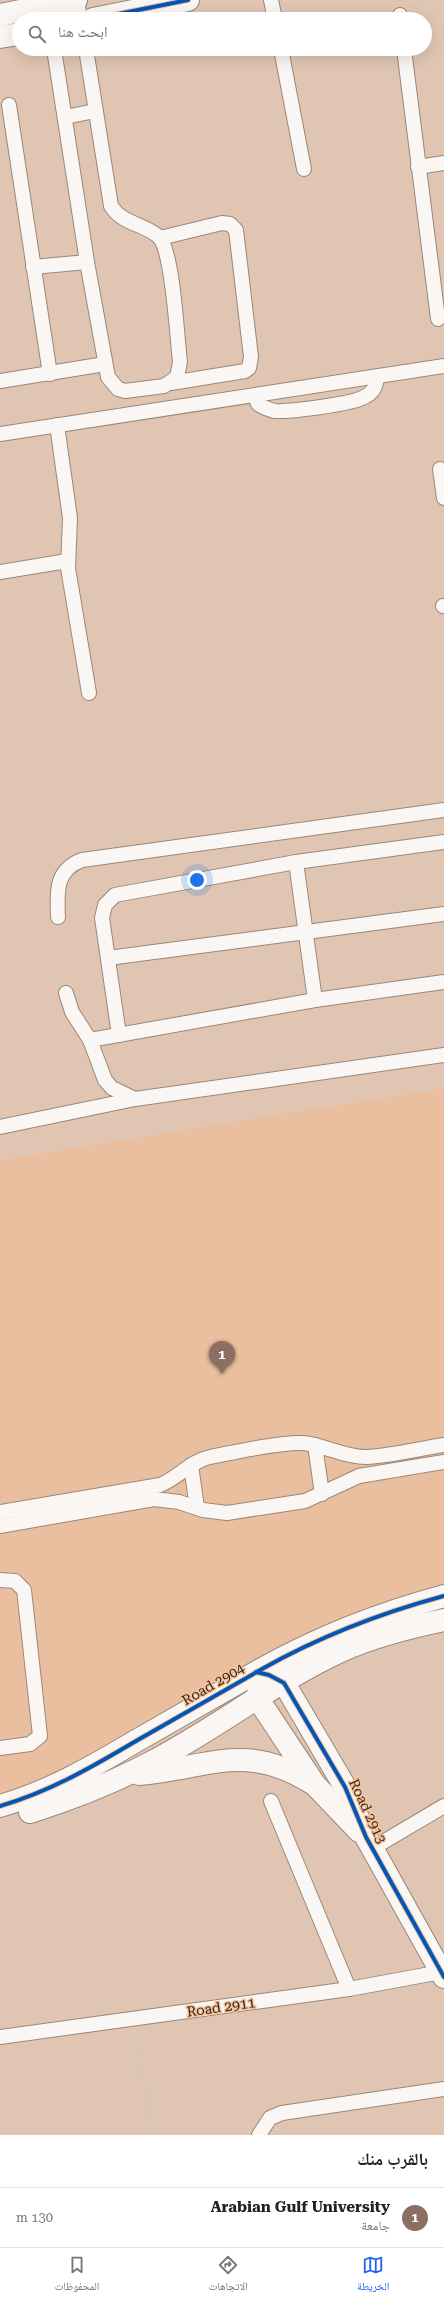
<!DOCTYPE html>
<html lang="ar">
<head>
<meta charset="utf-8">
<style>
  :root { --surface:#fff; --page:#f6f6f6; --text:#202124; --muted:#757577; --line:#e0e0e0; --accent:#2563eb }
  body { margin:0; font-family:"Roboto Serif","Noto Naskh Arabic",serif; background:var(--page); color:var(--text); direction:rtl }
  .you { position:absolute; left:197px; top:880px; width:14px; height:14px; margin:-10px; border:3px solid #fff; border-radius:50%; background:#1a73e8; box-shadow:0 0 0 6px #1a73e833 }
  .badge { display:grid; place-items:center; width:26px; height:26px; border-radius:50%; background:var(--accent); color:#fff; font-size:13px; font-weight:700 }
  .pin { position:absolute; translate:-50% -33px; filter:drop-shadow(0 1px 2px #0008) }
  .pin::after { content:''; position:absolute; top:21px; width:14px; height:12px; background:inherit; clip-path:polygon(0 0,100% 0,50% 100%) }
  .list { margin:0; padding:0; list-style:none }
  h2 { display:flex; justify-content:space-between; align-items:center; height:52px; margin:0; padding:0 16px; font-size:17px }
  h2 small { font-size:13px; font-weight:400; color:var(--muted) }
  .list li { display:grid; grid-template-columns:26px 1fr auto; gap:12px; align-items:center; box-sizing:border-box; height:60px; padding:0 16px; border-top:1px solid var(--line) }
  .list b { display:block; font-size:15px; white-space:nowrap }
  .list p { margin:0; font-size:13px; white-space:nowrap; color:var(--muted) }
  .list em { font-size:13px; font-style:normal; color:var(--muted) }
  .icon { flex:none; width:22px; height:22px; fill:none; stroke:currentColor; stroke-width:2; stroke-linecap:round; stroke-linejoin:round }
  .map { position:relative; flex:none; width:444px; height:2135px; overflow:hidden; direction:ltr }
  .search { position:absolute; background:var(--surface); box-shadow:0 4px 16px #0002; left:12px; right:12px; top:12px; height:44px; display:flex; align-items:center; gap:10px; box-sizing:border-box; padding:0 14px; border-radius:22px; color:var(--muted); font-size:15px }
  .sheet { height:112px; background:var(--surface) }
  nav { display:flex; justify-content:space-around; align-items:center; box-sizing:border-box; height:56px; border-top:1px solid var(--line); background:var(--surface); font-size:11px; color:var(--muted) }
  nav a { display:grid; justify-items:center; gap:2px }
  nav .on { color:var(--accent) }
  .map>svg:first-child { display:block }
  .built { fill:#e9bf9f }
  .lines { fill:none; stroke-linecap:round; stroke-linejoin:round }
  .service-casing { stroke:#9b8778; stroke-width:16 }
  .tertiary-casing { stroke:#9b8778; stroke-width:24 }
  .path { stroke:#cfc7c1; stroke-width:2.5; stroke-dasharray:3 2; stroke-linecap:butt }
  .service { stroke:#faf6f3; stroke-width:14 }
  .tertiary { stroke:#faf6f3; stroke-width:22 }
  .cycleway-casing { stroke:#f4c39e; stroke-width:6 }
  .cycleway { stroke:#0057b8; stroke-width:4 }
  .labels { text-anchor:middle; dominant-baseline:central; stroke-width:3; stroke-linejoin:round; paint-order:stroke }
  .street-label { font-size:14px; fill:#382517; stroke:#f4c39e }
</style>
</head>
<body>
<div class="map">
<svg width="444" height="2135" viewBox="0 0 444 2135">
  <rect width="100%" height="100%" fill="#e0c6b2"/>
  <polygon class="built" points="444,1088 444,1587 307,1633 71,1775 0,1799 0,1160"/>
  <g class="lines">
    <g class="service-casing">
      <g id="service">
        <polyline points="77,0 80,19"/>
        <polyline points="271,0 275,19"/>
        <polyline points="400,15 400,19"/>
        <path d="M54,49L87,262L108,377L118,389L125,391L164,386L177,377L180,362C177,338 173,251 159,237C144,223 123,225 111,206L86,49"/>
        <polyline points="281,49 304,169"/>
        <polyline points="404,49 438,319"/>
        <polyline points="9,105 50,374"/>
        <polyline points="65,117 95,111"/>
        <polyline points="418,167 444,163"/>
        <polyline points="160,238 222,223 230,224 236,230 251,357 249,368 245,371 171,383"/>
        <polyline points="33,267 87,262"/>
        <polyline points="0,381 105,364"/>
        <path d="M255,395L258,404C263,407 269,410 275,411C289,412 353,404 364,397C373,393 376,387 377,377"/>
        <polyline points="57,425 70,518 68,568 89,693"/>
        <polyline points="0,434 444,366"/>
        <polyline points="440,469 444,498"/>
        <polyline points="0,572 67,561"/>
        <polyline points="443,606 444,606"/>
        <polyline points="296,862 315,1000"/>
        <path d="M58,917C57,892 55,870 82,860L444,810"/>
        <polyline points="108,958 444,914"/>
        <polyline points="66,993 72,1012 90,1040 105,1080 112,1088 135,1099"/>
        <polyline points="119,1035 102,918 105,905 115,895 296,862 444,842"/>
        <polyline points="90,1040 315,1000 444,982"/>
        <polyline points="0,1127 135,1099 444,1055"/>
        <polyline points="315,1445 322,1494"/>
        <polyline points="191,1465 197,1508"/>
        <path d="M0,1512L160,1485C178,1478 191,1461 210,1457C234,1452 280,1442 303,1443C325,1445 343,1457 366,1457C391,1456 418,1449 444,1445"/>
        <polyline points="0,1526 154,1499 179,1502 203,1510 227,1513 305,1501 359,1476 444,1462"/>
        <polyline points="0,1580 15,1581 24,1590 40,1736 30,1744 0,1748"/>
        <polyline points="271,1801 349,1989"/>
        <polyline points="373,1848 444,1806"/>
        <polyline points="0,2037 349,1989 441,1972"/>
        <polyline points="259,2135 270,2118 282,2113 444,2089"/>
      </g>
    </g>
    <g class="tertiary-casing">
      <g id="tertiary">
        <polyline points="0,15 76,0"/>
        <polyline points="93,19 188,0"/>
        <polyline points="0,37 19,34"/>
        <polyline points="272,1676 284,1683 345,1787 366,1837 444,1977"/>
        <polyline points="259,1685 258,1699 315,1785 359,1831"/>
        <path d="M139,1774C209,1768 245,1741 312,1783"/>
        <path d="M0,1806C49,1792 92,1767 136,1741C178,1717 220,1693 262,1669C319,1637 381,1613 444,1596"/>
        <path d="M30,1812C71,1799 112,1783 150,1763C216,1729 275,1681 343,1650C375,1636 410,1627 444,1620"/>
      </g>
    </g>
    <polyline class="path" points="136,2039 153,2135"/>
    <use href="#service" class="service"/>
    <use href="#tertiary" class="tertiary"/>
    <g class="cycleway-casing">
      <g id="cycleway">
        <polyline points="93,19 188,0"/>
        <polyline points="256,1672 269,1675 284,1683 345,1787 366,1837 444,1977"/>
        <path d="M0,1806C49,1792 92,1767 136,1741C178,1717 220,1693 262,1669C319,1637 381,1613 444,1596"/>
      </g>
    </g>
    <use href="#cycleway" class="cycleway"/>
  </g>
  <g class="labels">
    <g class="street-label">
      <text transform="translate(213 1684) rotate(-30)">Road 2904</text>
      <text transform="translate(368 1811) rotate(65)">Road 2913</text>
      <text transform="translate(221 2007) rotate(-8)">Road 2911</text>
    </g>
  </g>
</svg>
<div class="you"></div>
<div class="pin badge" style="left:222px;top:1374px;background:#8d6e63">1</div>
<div class="search"><svg class="icon" aria-label="search" viewBox="0 0 24 24"><circle cx="10" cy="10" r="6"/><path d="M15 15l6 6"/></svg>ابحث هنا</div>
</div>
<section class="sheet">
<h2>بالقرب منك<small></small></h2>
<ul class="list">
<li><span class="badge" style="background:#8d6e63">1</span><div><b>Arabian Gulf University</b><p>جامعة</p></div><em>130 m</em></li>
</ul>
</section>
<nav>
<a class="on"><svg class="icon" aria-label="map" viewBox="0 0 24 24"><path d="M3 6l6-2 6 2 6-2v14l-6 2-6-2-6 2zM9 4v14M15 6v14"/></svg>الخريطة</a>
<a><svg class="icon" aria-label="directions" viewBox="0 0 24 24"><path d="M12 3l9 9-9 9-9-9zM9 14v-3h6M13 9l2 2-2 2"/></svg>الاتجاهات</a>
<a><svg class="icon" aria-label="saved" viewBox="0 0 24 24"><path d="M7 4h10v16l-5-4-5 4z"/></svg>المحفوظات</a>
</nav>
</body>
</html>
